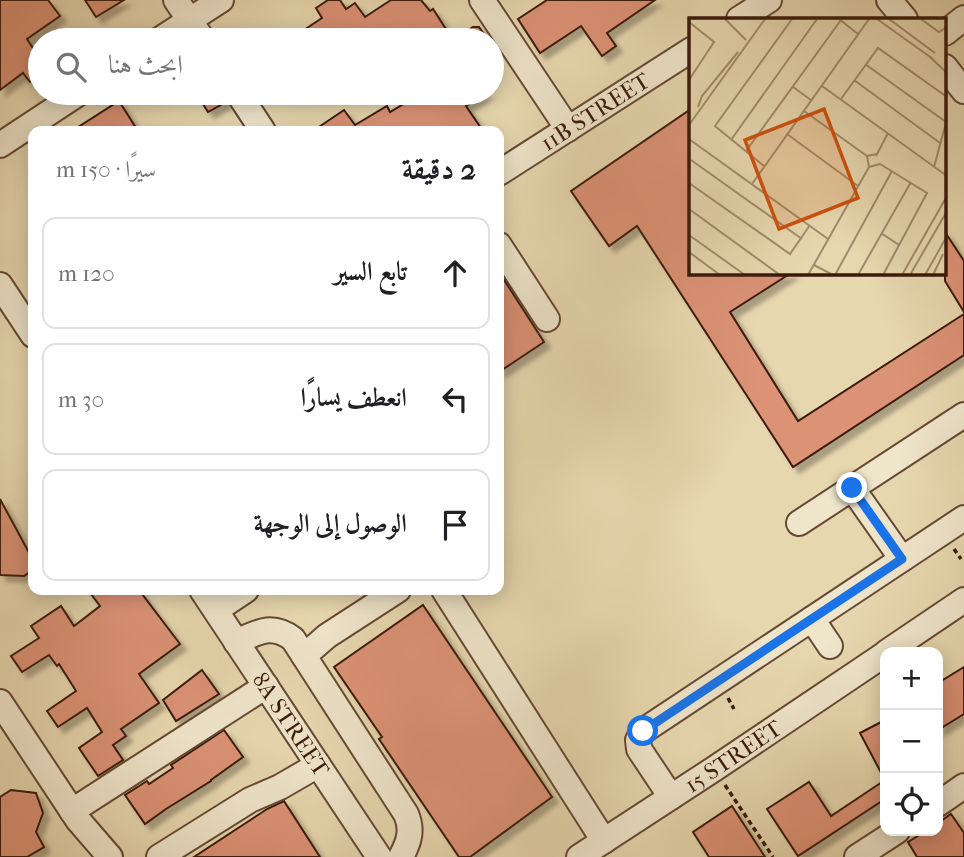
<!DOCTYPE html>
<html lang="ar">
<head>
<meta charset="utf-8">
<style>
  :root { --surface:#fff; --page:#f6f6f6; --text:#202124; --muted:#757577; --line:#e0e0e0 }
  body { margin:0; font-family:"IM FELL French Canon",Amiri,serif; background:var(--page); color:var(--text); direction:rtl }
  .controls { position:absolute; right:21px; bottom:21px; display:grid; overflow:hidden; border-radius:14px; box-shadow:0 4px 18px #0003 }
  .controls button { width:63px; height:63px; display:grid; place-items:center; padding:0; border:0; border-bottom:2px solid var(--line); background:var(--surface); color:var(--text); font:35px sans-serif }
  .stop { position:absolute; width:21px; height:21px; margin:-16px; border:5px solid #1a73e8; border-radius:50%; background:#fff }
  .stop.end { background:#1a73e8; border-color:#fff; box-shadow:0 2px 7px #0008 }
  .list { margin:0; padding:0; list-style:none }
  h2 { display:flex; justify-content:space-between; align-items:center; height:91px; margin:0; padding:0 28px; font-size:30px }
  h2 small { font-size:23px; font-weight:400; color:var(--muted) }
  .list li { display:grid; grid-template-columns:46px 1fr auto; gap:21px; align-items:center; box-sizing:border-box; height:112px; margin:0 14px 14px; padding:0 14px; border:2px solid var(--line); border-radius:14px }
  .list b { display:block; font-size:26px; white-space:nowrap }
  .list em { font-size:23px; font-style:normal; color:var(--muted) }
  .icon { flex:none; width:38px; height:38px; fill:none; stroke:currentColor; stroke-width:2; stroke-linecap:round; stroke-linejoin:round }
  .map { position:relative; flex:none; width:964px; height:857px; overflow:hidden; direction:ltr }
  .search { position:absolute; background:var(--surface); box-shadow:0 4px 18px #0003; left:28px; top:28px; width:476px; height:77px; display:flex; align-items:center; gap:18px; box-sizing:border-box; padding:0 24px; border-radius:38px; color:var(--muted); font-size:26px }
  .panel { position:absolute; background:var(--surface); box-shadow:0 4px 18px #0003; left:28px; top:126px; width:476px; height:469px; border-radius:14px; direction:rtl }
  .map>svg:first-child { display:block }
  .building { fill:#db9275; stroke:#3a1a0b; stroke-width:2; filter:url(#shadow) }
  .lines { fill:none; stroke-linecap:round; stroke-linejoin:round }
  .minor-casing { stroke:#654934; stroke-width:28 }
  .path { stroke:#3a1a0b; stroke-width:3.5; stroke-dasharray:5 3.5; stroke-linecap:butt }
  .minor { stroke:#efe5cb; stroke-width:24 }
  .route { stroke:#1a73e8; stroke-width:9 }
  .labels { text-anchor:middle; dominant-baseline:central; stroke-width:5; stroke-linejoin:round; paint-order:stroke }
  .street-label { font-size:23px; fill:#3a1a0b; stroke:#efe5cb }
  .inset-road { fill:none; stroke:#a28b6d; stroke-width:2 }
  .view { fill:#ce500c; fill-opacity:0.15; stroke:#ce500c; stroke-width:3.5 }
  .inset-edge { fill:none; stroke:#3a1a0b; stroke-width:3.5 }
</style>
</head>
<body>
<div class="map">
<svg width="964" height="857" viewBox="0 0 964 857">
  <defs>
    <filter id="shadow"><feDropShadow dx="6" dy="6" stdDeviation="2" flood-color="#0004"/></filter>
  </defs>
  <rect width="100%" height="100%" fill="#e7d7af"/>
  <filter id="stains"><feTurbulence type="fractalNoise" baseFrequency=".00286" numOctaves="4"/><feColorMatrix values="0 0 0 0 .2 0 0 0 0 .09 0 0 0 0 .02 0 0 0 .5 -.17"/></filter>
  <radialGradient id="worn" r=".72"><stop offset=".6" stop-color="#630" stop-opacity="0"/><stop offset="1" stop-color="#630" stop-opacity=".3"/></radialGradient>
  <g class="building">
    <polygon points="0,0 48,0 60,16 27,39 40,59 40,75 30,82 23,73 0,90"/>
    <polygon points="85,0 124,0 96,17"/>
    <polygon points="328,0 340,0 346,9 355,3 365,17 391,0 421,0 430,11 433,9 453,40 473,27 479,27 488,40 289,40 322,18 316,8"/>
    <polygon points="547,0 655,0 607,33 616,46 602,56 581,26 540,53 518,19"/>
    <polygon points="196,93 223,93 226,102 208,112"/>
    <polygon points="422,93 486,93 466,106 483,131 313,131 344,110 355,125 387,106 390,112"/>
    <polygon points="119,101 138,131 72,131"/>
    <polygon points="691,109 691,273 791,273 730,312 798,421 964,314 964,355 793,467 637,226 609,246 571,191"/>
    <polygon points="945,232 964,261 964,312 945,281"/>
    <polygon points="499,272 544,342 499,372"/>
    <polygon points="0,499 33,560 33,570 24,576 0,575"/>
    <polygon points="88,590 139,590 180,644 139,674 159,703 121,729 126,736 113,745 123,760 98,776 79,748 102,732 87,708 58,727 47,711 76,691 59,664 57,666 49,655 22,672 11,656 39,638 31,626 61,606 74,626 100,606"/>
    <polygon points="423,605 552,797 470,857 459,857 379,739 382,737 334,667"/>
    <polygon points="964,667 964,714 938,730 938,683"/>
    <polygon points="202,670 219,694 176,721 163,700"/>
    <polygon points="885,720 885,780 860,733"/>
    <polygon points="224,730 243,757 211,780 211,781 166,809 145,824 125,795 147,781 149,784 173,768 171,765"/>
    <polygon points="885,780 885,799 798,856 767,809 809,782 831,816"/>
    <polygon points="11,790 36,793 43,813 36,832 44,847 27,857 0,857 0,797"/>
    <polygon points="284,801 320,857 194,857 267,809"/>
    <polygon points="732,806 765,857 709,857 693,832"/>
    <polygon points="951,814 964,833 964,857 917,857 908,842 926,831 938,831 938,823"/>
  </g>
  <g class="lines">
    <g class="minor-casing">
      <g id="minor">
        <polyline points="176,0 203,40"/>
        <polyline points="482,0 568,129"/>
        <polyline points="889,0 905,19"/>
        <polyline points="739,19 769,0"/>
        <polyline points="945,33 964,18"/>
        <polyline points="159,40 221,0"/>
        <polyline points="945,67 964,91"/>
        <polyline points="238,93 263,131"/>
        <polyline points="0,145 79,93"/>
        <path id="s1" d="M499,173L691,50"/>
        <polyline points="499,245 547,319"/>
        <polyline points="0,285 33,335"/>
        <polyline points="852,488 902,559"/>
        <polyline points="799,523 964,415"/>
        <path id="s2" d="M202,590L379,857"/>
        <polyline points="444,590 604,841"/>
        <polyline points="216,610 246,590"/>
        <polyline points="812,619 830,646"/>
        <path d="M236,642C258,632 272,623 293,639L406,814C413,830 409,842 401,857"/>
        <polyline points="887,652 964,600"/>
        <polyline points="304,656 327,636 398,590"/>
        <polyline points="0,702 78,820 110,857"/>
        <polyline points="671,797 639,749 638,740 643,731 964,518"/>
        <polyline points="938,804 964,786"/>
        <polyline points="72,811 266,686"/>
        <polyline points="159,857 250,800 280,787 318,765"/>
        <path id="s3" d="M579,857L714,769L885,654"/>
        <polyline points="857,857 897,831"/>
      </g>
    </g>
    <g class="path">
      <polyline points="954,549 961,559"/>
      <polyline points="728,698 734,709"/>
      <polyline points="725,785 773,857"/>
    </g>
    <use href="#minor" class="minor"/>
  </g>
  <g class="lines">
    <polyline class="route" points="643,731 902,559 852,488"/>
  </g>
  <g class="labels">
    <g class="street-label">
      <text stroke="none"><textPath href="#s1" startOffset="114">11B STREET</textPath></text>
      <text stroke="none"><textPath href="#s2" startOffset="161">8A STREET</textPath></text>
      <text stroke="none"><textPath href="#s3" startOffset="184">15 STREET</textPath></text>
    </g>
  </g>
  <g transform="translate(689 18)">
    <rect width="257" height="257" fill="#e7d7af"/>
    <path class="inset-road" d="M36,1L57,22M150,1L169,16M188,1L244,41M200,1L246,35M232,1L250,14L258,9M0,4L25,24L0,62M240,38L258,55M176,46L257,104M165,62L251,125M133,68L258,158M104,69L122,82M152,81L189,30L258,79M9,89L13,78L49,34M115,93L178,138L188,136M0,107L76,1M98,116L169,168M0,121L139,221M42,122L128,1M57,133L152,2M187,138L199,115M2,142L113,221M75,148L26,108L103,1M180,149L191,146L238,175L194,257M245,149L258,101M0,165L101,236L121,207M63,166L180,1M0,191L91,257M192,215L210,227M0,217L56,257M0,234L31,257M125,247L144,257M119,257L180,149L178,138M146,257L203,153M169,257L222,164M213,257L258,178M221,257L258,193M236,257L258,218M244,257L254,236"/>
    <path class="view" d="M135,91L169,180L90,211L56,122Z"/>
    <rect width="257" height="257" class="inset-edge"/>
  </g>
  <rect width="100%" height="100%" filter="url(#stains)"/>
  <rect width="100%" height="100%" fill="url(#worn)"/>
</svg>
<div class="controls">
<button>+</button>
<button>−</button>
<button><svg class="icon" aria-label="locate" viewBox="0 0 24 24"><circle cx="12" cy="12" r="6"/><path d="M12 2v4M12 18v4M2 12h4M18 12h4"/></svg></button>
</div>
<div class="stop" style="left:643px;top:731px"></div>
<div class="stop end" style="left:852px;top:488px"></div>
<div class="search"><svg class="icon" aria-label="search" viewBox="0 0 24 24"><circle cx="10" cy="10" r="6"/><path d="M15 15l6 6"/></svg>ابحث هنا</div>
<section class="panel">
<h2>2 دقيقة<small>سيرًا · 150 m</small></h2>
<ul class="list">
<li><svg class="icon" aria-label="ahead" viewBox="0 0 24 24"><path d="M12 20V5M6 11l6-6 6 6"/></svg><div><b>تابع السير</b></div><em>120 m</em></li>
<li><svg class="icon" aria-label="left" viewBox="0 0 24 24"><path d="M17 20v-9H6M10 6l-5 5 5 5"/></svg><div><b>انعطف يسارًا</b></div><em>30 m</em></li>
<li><svg class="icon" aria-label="arrive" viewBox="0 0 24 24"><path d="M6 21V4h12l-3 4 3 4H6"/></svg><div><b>الوصول إلى الوجهة</b></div></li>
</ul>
</section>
</div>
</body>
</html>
